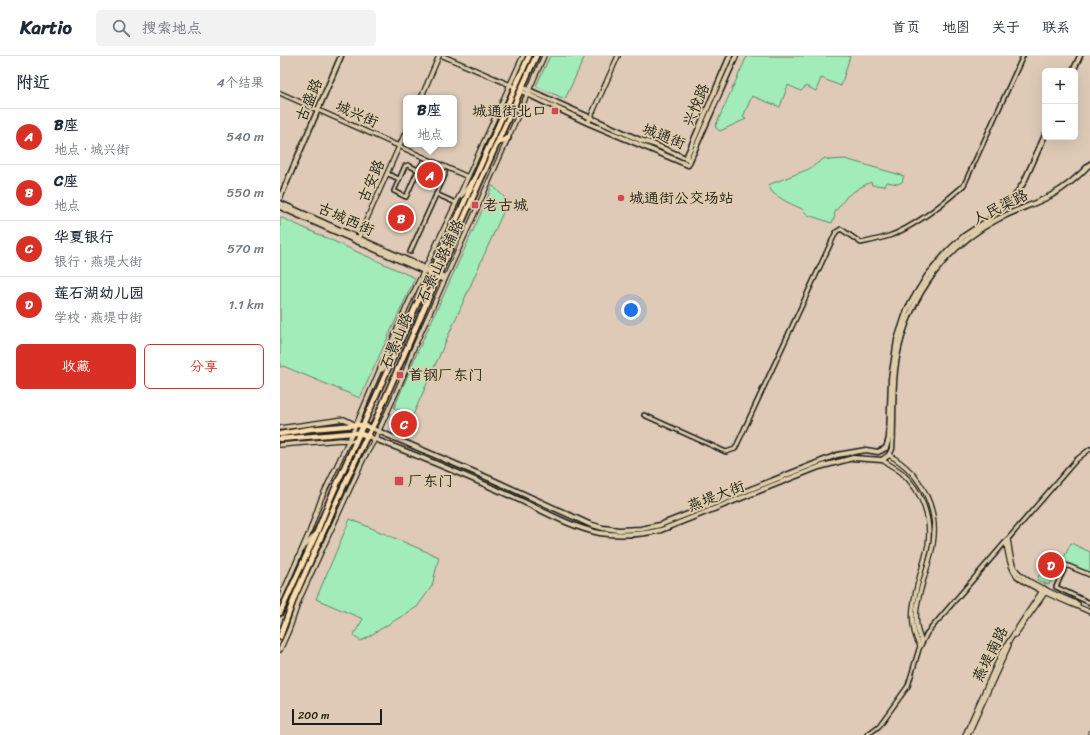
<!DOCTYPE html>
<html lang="zh">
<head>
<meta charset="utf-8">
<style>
  :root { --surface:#fff; --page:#f2f2f3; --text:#1f2937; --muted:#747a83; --line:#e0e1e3; --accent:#d93025 }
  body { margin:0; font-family:Sriracha,"LXGW WenKai TC",sans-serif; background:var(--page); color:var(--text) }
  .controls { position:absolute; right:12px; top:12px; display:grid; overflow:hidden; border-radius:6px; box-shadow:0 4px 16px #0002 }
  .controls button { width:36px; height:36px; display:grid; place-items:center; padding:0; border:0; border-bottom:1px solid var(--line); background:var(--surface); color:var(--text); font:20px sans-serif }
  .scale { position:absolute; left:12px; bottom:10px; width:90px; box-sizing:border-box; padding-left:4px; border:2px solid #1c1c1c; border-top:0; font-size:11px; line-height:14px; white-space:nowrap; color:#1c1c1c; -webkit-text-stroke:3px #dfcdaa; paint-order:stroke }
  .you { position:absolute; left:351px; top:254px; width:14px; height:14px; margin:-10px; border:3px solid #fff; border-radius:50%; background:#1a73e8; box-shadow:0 0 0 6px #1a73e833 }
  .badge { display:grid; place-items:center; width:26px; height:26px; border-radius:50%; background:var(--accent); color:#fff; font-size:13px; font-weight:700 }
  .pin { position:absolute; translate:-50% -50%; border:2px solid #fff; box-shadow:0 1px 4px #0006 }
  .popup { position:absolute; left:123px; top:39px; width:54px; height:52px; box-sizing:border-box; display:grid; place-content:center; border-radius:6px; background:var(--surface); filter:drop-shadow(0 1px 3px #0005); font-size:13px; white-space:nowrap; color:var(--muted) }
  .popup b { font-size:15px; color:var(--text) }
  .popup::after { content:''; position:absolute; left:50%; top:100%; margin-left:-8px; border:8px solid transparent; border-top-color:var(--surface) }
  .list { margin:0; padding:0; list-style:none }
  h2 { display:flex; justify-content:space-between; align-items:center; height:52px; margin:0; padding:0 16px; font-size:17px }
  h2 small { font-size:13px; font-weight:400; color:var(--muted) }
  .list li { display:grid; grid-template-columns:26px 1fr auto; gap:12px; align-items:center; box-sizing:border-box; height:56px; padding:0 16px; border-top:1px solid var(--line) }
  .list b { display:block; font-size:15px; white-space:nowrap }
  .list p { margin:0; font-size:13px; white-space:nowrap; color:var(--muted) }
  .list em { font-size:13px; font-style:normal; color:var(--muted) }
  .actions { display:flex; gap:8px; padding:12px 16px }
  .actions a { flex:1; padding:9px 0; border:1px solid var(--accent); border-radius:6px; text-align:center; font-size:14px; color:var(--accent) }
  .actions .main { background:var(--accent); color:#fff }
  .icon { flex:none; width:22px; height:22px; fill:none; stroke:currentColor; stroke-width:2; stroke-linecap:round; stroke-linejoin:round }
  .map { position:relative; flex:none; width:810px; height:679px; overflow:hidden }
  header { display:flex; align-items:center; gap:24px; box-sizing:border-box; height:56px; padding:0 20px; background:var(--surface); border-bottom:1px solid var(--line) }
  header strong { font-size:19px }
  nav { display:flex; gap:22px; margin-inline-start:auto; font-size:14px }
  .search { width:280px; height:36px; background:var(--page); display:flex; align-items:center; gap:10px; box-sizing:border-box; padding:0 14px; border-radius:6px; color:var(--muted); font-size:15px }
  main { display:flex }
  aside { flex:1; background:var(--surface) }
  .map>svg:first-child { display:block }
  .green { fill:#a2ecba; stroke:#5f846b }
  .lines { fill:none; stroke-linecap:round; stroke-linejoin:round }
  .minor-casing { stroke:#1c1c1c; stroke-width:6 }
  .tertiary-casing { stroke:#1c1c1c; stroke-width:6 }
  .secondary-casing { stroke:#1c1c1c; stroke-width:7 }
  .primary-casing { stroke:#1c1c1c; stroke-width:8 }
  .minor { stroke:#dfcdaa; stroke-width:3 }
  .tertiary { stroke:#dfcdaa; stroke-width:3.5 }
  .secondary { stroke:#dfcdaa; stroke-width:4 }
  .primary { stroke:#fcdcac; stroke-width:4.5 }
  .poi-dot { fill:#d1495b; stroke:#dfcdaa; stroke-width:1.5 }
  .labels { text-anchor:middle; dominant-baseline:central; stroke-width:3.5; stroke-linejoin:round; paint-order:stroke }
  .street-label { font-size:15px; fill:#1c1c1c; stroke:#dfcdaa }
  .poi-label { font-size:15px; fill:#1c1c1c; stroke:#dfcdaa; text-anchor:start }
</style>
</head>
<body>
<header>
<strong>Kartio</strong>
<div class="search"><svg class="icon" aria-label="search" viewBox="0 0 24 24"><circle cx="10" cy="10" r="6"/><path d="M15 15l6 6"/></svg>搜索地点</div>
<nav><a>首页</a><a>地图</a><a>关于</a><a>联系</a></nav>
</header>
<main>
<aside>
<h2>附近<small>4个结果</small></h2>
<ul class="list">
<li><span class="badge">A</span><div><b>B座</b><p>地点 · 城兴街</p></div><em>540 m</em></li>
<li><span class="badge">B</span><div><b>C座</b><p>地点</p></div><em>550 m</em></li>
<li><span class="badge">C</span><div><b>华夏银行</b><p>银行 · 燕堤大街</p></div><em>570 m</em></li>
<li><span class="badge">D</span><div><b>莲石湖幼儿园</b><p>学校 · 燕堤中街</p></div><em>1.1 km</em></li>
</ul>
<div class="actions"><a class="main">收藏</a><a>分享</a></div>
</aside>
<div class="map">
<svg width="810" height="679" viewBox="0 0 810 679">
  <rect width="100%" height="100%" fill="#decab7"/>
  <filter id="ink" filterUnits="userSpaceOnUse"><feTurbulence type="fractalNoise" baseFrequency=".025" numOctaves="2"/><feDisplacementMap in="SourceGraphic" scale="8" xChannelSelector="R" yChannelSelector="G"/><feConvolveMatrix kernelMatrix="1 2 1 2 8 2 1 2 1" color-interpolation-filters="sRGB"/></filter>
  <g filter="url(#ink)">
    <g class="green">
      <polygon points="270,0 305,0 285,43 256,30"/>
      <polygon points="467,0 570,0 561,30 541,22 536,35 526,30 521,35 508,29 500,51 472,40 463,61 466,63 440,75 435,71"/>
      <polygon points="545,102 549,104 565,103 624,120 622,126 618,128 607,126 605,130 592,129 591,126 579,132 567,140 555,156 554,159 555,160 552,167 528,159 522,153 505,145 493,137 488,129 529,113"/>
      <polygon points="212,129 228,145 133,359 114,352 137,297 207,144"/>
      <polygon points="0,161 135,222 80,342 3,310 0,311"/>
      <polygon points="70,463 159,501 152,530 137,551 81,585 73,580 83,563 36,543"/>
      <polygon points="791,487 810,496 810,518 782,506"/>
      <polygon points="763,511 774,516 769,529 757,524"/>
    </g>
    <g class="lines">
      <g class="minor-casing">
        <g id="minor">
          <polyline points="163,0 235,31"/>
          <polygon points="128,109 138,114 126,141 114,135 125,110"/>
          <polyline points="108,118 119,123"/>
          <polyline points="156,138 176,147"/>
          <polyline points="130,196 165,119 165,116 143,106 138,114"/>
          <path d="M364,359L446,396L455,393L556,176L561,173L581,187C590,185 600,183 609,180C634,171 664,147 684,129L743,0"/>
          <polyline points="810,519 786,509 776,531 810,547"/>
          <polyline points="587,679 599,670 628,630 639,593 647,577 796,404 810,393"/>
        </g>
      </g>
      <g class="tertiary-casing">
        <g id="tertiary">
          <polyline points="0,37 188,121"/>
          <polyline points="141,42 159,0"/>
          <polyline points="308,67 338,0"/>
          <polyline points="181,140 192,126"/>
          <polyline points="77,185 126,75"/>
          <polyline points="102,314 112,302"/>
          <polyline points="0,372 64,363 76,369"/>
          <polyline points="0,389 61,384 76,385"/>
          <path d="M609,399C641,417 659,452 653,488C648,521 626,554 642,586"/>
          <path d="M602,404C608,408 616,412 622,417C642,435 652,463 648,489C644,508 637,526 634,545C631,561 632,576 640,590"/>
          <path d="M728,484C730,493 730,503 734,511C743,527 781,540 798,548"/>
          <path d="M726,487C728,498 729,509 736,519C745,530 795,549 810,556"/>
          <polyline points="25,490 34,480"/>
          <polyline points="0,543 29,477 41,443 76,369 127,250 176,147 243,0"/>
          <polyline points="735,579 767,534"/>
          <polyline points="0,594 9,574 20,542 84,402 95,383 116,337 125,316 133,294 200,146 264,0"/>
          <polyline points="685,679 722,596 764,532"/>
          <polyline points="688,679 729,589"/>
          <polyline points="810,679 810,677"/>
        </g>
      </g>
      <g class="secondary-casing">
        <g id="secondary">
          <polyline points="793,15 800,0"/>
          <polyline points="242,31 360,84 373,88 410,104"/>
          <polyline points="241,35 308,67 408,109 456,0"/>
          <polyline points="406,102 450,0"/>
          <polyline points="0,142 61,0"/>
          <polyline points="0,147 165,221"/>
          <polyline points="0,151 164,224"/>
          <polyline points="91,372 213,424 309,468 323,472 339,474 361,473 380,469 557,399 586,394 598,396 606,392 609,382 611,323 617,284 627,254 636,238 647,220 668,195 684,180 710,163 731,146 744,126 765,79"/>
          <path d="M87,380C136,399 185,419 233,441C260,453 292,472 320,477C341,480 360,479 381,474L539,411L573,402L602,404L609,399L612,393C614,367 612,340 615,314C623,250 660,193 718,163C735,154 753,149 770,140C785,132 799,120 810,108"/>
        </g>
      </g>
      <g class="primary-casing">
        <g id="primary">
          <polyline points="217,87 228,82"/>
          <polyline points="0,378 30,373 76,369 83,369 91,372"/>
          <polyline points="0,383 71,377 79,377 87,380"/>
          <polyline points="0,557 37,476 49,446 147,225 175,167 249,0"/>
          <polyline points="0,581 15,540 55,449 84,386 95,366 157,222 256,0"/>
        </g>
      </g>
      <use href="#minor" class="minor"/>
      <use href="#tertiary" class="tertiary"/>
      <use href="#secondary" class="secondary"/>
      <use href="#primary" class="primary"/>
    </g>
  </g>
  <g class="poi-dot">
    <rect x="271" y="51" width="8" height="8" rx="2"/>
    <circle cx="341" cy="142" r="4"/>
    <rect x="191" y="145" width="8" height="8" rx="2"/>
    <rect x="116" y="315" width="8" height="8" rx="2"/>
    <rect x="114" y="420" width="10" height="10" rx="2"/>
  </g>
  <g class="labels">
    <g class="street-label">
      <text transform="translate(29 44) rotate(-67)">古盛路</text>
      <text transform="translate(416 49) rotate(-67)">兴悦路</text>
      <text transform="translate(77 58) rotate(24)">城兴街</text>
      <text transform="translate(384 80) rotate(22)">城通街</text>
      <text transform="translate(91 125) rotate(-66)">古安路</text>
      <text transform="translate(720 151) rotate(-27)">人民渠路</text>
      <text transform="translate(66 163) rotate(24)">古城西街</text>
      <text transform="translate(160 205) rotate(-65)">石景山路辅路</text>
      <text transform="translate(116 285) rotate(-67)">石景山路</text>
      <text transform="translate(436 440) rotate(-21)">燕堤大街</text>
      <text transform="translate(710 598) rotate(-63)">燕堤南路</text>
    </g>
    <g class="poi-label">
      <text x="267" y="55" text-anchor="end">城通街北口</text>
      <text x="349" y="142">城通街公交场站</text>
      <text x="203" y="149">老古城</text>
      <text x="128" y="319">首钢厂东门</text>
      <text x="128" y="425">厂东门</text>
    </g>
  </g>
</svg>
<div class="controls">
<button>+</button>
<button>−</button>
</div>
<div class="scale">200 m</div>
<div class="you"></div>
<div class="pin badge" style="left:150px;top:119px">A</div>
<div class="popup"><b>B座</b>地点</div>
<div class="pin badge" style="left:121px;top:162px">B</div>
<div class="pin badge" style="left:124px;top:368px">C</div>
<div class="pin badge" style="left:771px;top:509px">D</div>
</div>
</main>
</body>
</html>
